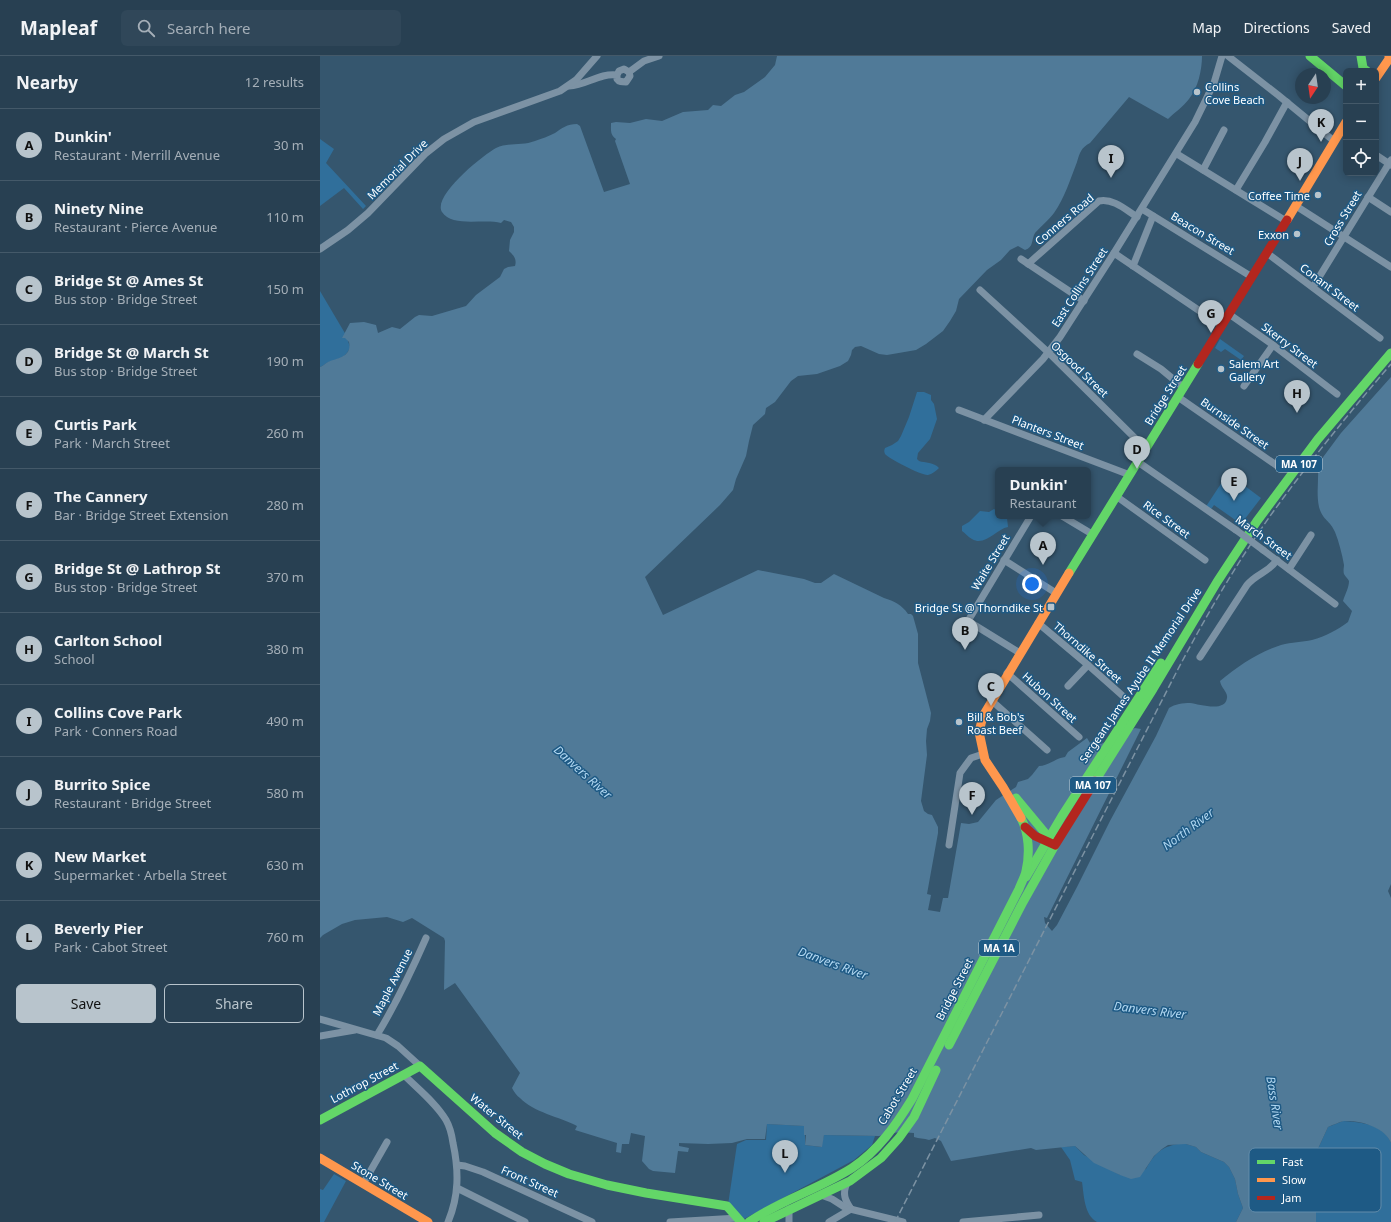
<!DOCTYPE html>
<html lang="en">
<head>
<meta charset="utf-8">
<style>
  :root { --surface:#284052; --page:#304759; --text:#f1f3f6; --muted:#a5afb8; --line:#445969; --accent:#b8c4cc }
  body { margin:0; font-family:"Noto Sans",sans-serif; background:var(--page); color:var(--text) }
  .controls { position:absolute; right:12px; top:12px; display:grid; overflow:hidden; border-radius:6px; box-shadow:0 2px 10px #0003 }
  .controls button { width:36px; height:36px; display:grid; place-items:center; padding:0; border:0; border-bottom:1px solid var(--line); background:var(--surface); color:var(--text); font:20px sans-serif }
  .compass { position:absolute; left:975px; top:12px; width:36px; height:36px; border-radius:50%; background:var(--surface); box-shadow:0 2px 10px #0003; rotate:193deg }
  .you { position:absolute; left:712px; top:528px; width:14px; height:14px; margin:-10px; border:3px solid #fff; border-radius:50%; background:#1a73e8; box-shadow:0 0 0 6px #1a73e833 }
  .badge { display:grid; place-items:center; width:26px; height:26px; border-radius:50%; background:var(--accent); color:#111; font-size:13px; font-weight:700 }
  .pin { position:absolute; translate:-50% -33px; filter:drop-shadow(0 1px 2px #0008) }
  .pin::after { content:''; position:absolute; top:21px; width:14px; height:12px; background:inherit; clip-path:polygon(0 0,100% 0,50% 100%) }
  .popup { position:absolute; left:675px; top:411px; width:96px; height:52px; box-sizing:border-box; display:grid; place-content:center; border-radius:6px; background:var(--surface); filter:drop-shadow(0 1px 3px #0005); font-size:13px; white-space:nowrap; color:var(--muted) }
  .popup b { font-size:15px; color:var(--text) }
  .popup::after { content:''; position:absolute; left:50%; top:100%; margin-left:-8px; border:8px solid transparent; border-top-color:var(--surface) }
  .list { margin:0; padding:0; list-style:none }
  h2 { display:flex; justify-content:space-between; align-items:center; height:52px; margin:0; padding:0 16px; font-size:17px }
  h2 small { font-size:13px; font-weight:400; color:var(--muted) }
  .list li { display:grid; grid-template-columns:26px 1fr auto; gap:12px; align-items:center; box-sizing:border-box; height:72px; padding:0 16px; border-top:1px solid var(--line) }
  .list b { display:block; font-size:15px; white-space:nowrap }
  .list p { margin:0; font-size:13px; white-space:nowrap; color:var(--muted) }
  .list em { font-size:13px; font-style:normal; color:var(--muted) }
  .actions { display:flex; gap:8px; padding:12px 16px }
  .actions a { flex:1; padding:9px 0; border:1px solid var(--accent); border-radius:6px; text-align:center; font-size:14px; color:var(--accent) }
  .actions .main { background:var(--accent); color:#111 }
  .icon { flex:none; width:22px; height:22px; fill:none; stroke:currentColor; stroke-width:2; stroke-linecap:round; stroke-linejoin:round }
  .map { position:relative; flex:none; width:1071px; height:1166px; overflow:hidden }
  header { display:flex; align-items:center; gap:24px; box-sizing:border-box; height:56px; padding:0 20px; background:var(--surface); border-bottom:1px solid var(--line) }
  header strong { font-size:19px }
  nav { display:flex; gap:22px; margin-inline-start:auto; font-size:14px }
  .search { width:280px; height:36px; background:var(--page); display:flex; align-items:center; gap:10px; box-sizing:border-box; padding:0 14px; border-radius:6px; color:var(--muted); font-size:15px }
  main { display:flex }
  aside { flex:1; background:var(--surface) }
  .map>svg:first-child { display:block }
  .green { fill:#306f9b }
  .water { fill:#507a98 }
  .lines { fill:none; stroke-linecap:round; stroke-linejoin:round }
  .street { stroke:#7c92a4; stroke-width:7 }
  .fast { stroke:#63d668; stroke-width:9 }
  .slow { stroke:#ff974d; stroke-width:9 }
  .jam { stroke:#b3261e; stroke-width:9 }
  .rail { stroke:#7c92a3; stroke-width:1.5; stroke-dasharray:7 3; stroke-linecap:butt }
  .street-bridge { stroke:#7c92a4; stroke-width:7 }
  .poi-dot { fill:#b8c4cc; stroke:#1e5a85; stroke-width:1.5 }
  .labels { text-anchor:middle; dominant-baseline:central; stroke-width:3; stroke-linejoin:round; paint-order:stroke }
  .shield { fill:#1e5a85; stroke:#bcceda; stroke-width:1 }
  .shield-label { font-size:10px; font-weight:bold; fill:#fff }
  .poi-label { font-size:11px; fill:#fff; stroke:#1e5a85; text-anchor:start }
  .street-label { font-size:11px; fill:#fff; stroke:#1e5a85 }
  .water-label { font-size:12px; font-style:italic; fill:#b2d8f2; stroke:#1e5a85 }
  .key { fill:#1e5a85; stroke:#628caa; stroke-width:1 }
  .key-label { font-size:11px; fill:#fff }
</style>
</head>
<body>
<header>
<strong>Mapleaf</strong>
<div class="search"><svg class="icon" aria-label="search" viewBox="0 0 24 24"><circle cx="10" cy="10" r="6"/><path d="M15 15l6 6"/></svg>Search here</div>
<nav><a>Map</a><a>Directions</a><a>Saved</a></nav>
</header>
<main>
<aside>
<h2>Nearby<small>12 results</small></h2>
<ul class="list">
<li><span class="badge">A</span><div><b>Dunkin'</b><p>Restaurant · Merrill Avenue</p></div><em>30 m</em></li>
<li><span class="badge">B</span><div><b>Ninety Nine</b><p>Restaurant · Pierce Avenue</p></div><em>110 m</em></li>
<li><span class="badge">C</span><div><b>Bridge St @ Ames St</b><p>Bus stop · Bridge Street</p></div><em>150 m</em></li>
<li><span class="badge">D</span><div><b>Bridge St @ March St</b><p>Bus stop · Bridge Street</p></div><em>190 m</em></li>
<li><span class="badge">E</span><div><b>Curtis Park</b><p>Park · March Street</p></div><em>260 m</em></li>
<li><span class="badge">F</span><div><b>The Cannery</b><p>Bar · Bridge Street Extension</p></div><em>280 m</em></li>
<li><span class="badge">G</span><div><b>Bridge St @ Lathrop St</b><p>Bus stop · Bridge Street</p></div><em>370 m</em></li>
<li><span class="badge">H</span><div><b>Carlton School</b><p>School</p></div><em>380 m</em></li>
<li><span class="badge">I</span><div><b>Collins Cove Park</b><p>Park · Conners Road</p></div><em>490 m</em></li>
<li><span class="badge">J</span><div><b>Burrito Spice</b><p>Restaurant · Bridge Street</p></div><em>580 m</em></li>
<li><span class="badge">K</span><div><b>New Market</b><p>Supermarket · Arbella Street</p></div><em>630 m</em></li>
<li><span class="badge">L</span><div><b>Beverly Pier</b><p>Park · Cabot Street</p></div><em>760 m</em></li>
</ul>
<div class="actions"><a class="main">Save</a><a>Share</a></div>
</aside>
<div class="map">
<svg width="1071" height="1166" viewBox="0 0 1071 1166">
  <rect width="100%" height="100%" fill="#35566e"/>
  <g class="green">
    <polygon points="0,83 14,93 6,107 46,150 43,153 24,132 0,150"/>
    <path d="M0,235L26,279L30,291C26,302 19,303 9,306C6,307 3,310 0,311Z"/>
    <polygon points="900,283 924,300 921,304 905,293 901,296 895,292"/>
    <path d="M597,336H604L611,339V344L614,348L617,363L610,383L598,397L597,403L599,405C605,407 614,406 619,412C616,415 612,418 608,419C603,420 569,403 565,398C564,395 564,395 565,392L572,389L578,385L581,380L589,361Z"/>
    <polygon points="906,420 920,429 921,427 941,442 921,468 894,449 889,456 885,452"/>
    <path d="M674,453L678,455V460H684L687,462L688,471C676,473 665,491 652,483C648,481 645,477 642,475V470L649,466L660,455L669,456Z"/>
    <path d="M1023,1065C1040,1066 1064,1068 1071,1087V1166H996V1097L1008,1071Z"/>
    <polygon points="447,1068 485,1070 485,1089 501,1091 504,1079 555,1080 552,1089 534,1104 424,1163 408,1149 417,1088 426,1084 446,1084"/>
    <path d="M858,1088H866L876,1091L881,1096L904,1106L909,1111L915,1123L918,1138L923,1152L916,1166H777C764,1159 764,1139 762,1126L755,1124L750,1104L741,1091L755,1090L764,1099L800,1119L826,1113C834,1098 841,1091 858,1088Z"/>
    <polygon points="14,1118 26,1125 4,1166 0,1166 0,1133 3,1134"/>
  </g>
  <path class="water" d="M457,0H882C882,14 878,32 869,43C863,51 855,56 848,63L809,41L770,87C761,92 760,96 757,106C750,124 745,141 734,157C729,164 721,170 715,177C711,184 714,191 705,194L698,190L690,194L681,204L667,214L639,243L636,255L630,265L623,275L606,288L596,294L567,299L559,298L541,290L535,291L532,294L531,299L528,305L520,310L497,318L478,320L471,325L455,346L446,352L445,358L433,369L429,385L426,400L416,423L413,434L400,449L325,521L343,559L438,514L484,523L495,527H501L514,518L564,542C574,545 582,549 588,558H591L593,560L598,578V607L611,657L610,665L607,673L606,685L607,699L601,745L604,755L608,758L612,759L618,771V777L607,838L611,839L608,854L620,856L623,842H628L641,767L649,768L658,766L676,744L696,731L698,726L708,723L712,719L719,710C728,710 736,702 745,701L748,696L767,682L770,687L776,683L781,688L815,672L821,673L727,862L724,861L725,867L732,875L737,869L757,831L790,765L836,680L849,652C855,648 863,647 870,647C879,648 905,657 907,642C908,636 901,632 900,625C918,610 939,596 961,589C972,586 982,586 992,584C1006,580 1017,574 1028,566L1032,555L1023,545C1025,538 1029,532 1029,525C1028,523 1025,520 1024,518C1023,515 1024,511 1024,509C1022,498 1019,486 1015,476C1010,464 1003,465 999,451C996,437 999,423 998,408L1021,377L1071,321V828L1068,835L1071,842V1087C1065,1071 1040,1064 1024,1065C1019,1066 1013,1069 1008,1071L996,1097V1166H916L923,1152L918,1138L915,1123L909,1111L904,1106L881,1096L876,1091L866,1088L848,1089L842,1093L834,1100L820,1121L811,1123L800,1119L774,1107L755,1090L716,1094L711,1092L631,1105L621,1085L615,1082L609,1084C604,1082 599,1083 594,1081V1077L579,1076L559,1080L504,1079L502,1091L485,1089L486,1079H484V1070L447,1068L445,1083H427L412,1087L388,1088L359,1087V1090L369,1092L368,1096L358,1095L355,1117L333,1115L329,1113L322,1105L325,1080L311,1077L309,1088H302L301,1097L296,1096L297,1087L255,1074L257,1070C240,1061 213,1056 200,1042C197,1040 194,1036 192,1032L200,1017L135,927L124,934L125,885L124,882L92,862L83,866L67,861L35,864L22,868L3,879L0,882V311C3,310 6,307 8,306C18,302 32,301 29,286L25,282H22L30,267L44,266L56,269L58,277L72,271L80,273L95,261L99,259L112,260L146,250L156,239L180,221L184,213L188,211L195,210C197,203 194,200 189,195L190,184L194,176V171L191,166L184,164L181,167C165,162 132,172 122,156C112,140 163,99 176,92C189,86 202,90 215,85C221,83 229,80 235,77C242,72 247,68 257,68L260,70L284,136L310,128L295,85L296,83C290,78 291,75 291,67L296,66L310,67L326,63L342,65L363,56L388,54L393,49L401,50L415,39L424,36L445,21L455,9Z"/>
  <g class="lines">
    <g class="street">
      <polyline points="908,0 958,39 1014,85"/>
      <polyline points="309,16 324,5 339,0"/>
      <path d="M249,30C267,29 279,17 297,19V23C299,26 302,26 306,26L310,20L309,16L304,13L299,15L297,19"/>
      <polyline points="857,98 966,165"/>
      <polyline points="1056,99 1071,109"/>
      <polyline points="883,114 904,74"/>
      <polyline points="916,134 945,86 967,46"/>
      <polyline points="1048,141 1071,156"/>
      <polyline points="976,150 1071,211"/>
      <polyline points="822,153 932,221"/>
      <polyline points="0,193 28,174 48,157 105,98 124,83 154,66 240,35 256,24 277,0"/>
      <polyline points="794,197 902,270"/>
      <polyline points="947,197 1060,282"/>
      <polyline points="701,203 764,245"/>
      <path d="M708,208L779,145C793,142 806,154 817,161"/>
      <polyline points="813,210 833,160"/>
      <polyline points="993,231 1071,104"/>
      <polyline points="660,234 729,297 826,393"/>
      <polyline points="909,258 953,289 1017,338"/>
      <polyline points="817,298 841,313 864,332"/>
      <polyline points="924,330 953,289"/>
      <polyline points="858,341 959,411"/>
      <polyline points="639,354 810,419"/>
      <polyline points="664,364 723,303 740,281 794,197 875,66 894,27 902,0"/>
      <polyline points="818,406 916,474"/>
      <polyline points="796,440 885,504"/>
      <polyline points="742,460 772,478"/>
      <polyline points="943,494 1015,548"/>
      <polyline points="684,504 736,537"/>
      <polyline points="969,513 991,479"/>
      <polyline points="718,567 768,609 804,641"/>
      <polyline points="700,597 648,565 711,460"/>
      <path d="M880,601L927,529C937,517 948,517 957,504"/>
      <polyline points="687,617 759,681"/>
      <polyline points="748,630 768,609"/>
      <polyline points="671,644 727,694"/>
      <polyline points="629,789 640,717 651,702 663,698"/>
      <polyline points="0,963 66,982 78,990 100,1010"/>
      <path d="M57,979C76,948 91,916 106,882"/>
      <polyline points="0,980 35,974"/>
      <path d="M84,1019C98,1033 116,1047 126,1064C130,1071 132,1080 133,1087C139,1115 139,1140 128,1166"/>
      <polyline points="137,1109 145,1110 163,1116 272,1166"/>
      <path d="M527,1127C522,1138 525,1144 531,1153"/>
      <polyline points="43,1128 67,1086"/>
      <polyline points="137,1132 205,1166"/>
      <polyline points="501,1139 512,1143 526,1152 583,1166"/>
      <polyline points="350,1166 418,1162"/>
      <polyline points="469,1166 469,1153"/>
      <polyline points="509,1166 531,1153"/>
      <polyline points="643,1166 719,1159"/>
    </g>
    <g class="fast">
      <polyline points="990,0 1026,30"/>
      <polyline points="1041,0 1043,12 1047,15"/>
      <polyline points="749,517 878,308"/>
      <polyline points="775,725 833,633 897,526 937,465 998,383 1071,297"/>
      <polyline points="706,821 742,760 841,607"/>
      <polyline points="629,989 703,846 735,789 696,742"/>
      <polyline points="0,1064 100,1010 175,1077 202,1096 225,1108 249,1118 287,1129 326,1137 407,1150 421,1166"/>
      <path d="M429,1166C461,1144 499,1133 532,1112C558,1095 576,1069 592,1043L699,833C701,827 705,821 706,815C710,798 709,777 701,762"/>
      <polyline points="444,1166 530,1125 561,1102 579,1082 594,1061 616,1014"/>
    </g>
    <g class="slow">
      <polyline points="1056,22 1069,3 1069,0"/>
      <polyline points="967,164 1026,66"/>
      <polyline points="701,762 683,731 665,704 659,676 663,660 749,517"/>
      <polyline points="0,1102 108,1166"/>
    </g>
    <g class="jam">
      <polyline points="878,308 967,164"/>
      <polyline points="705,771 715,780 735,789 775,725"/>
    </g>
    <path class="rail" d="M575,1166L857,615C886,560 917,506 953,456C990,405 1030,356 1071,308"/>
    <polyline class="street-bridge" points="916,474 943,494"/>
  </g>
  <g class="poi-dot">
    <circle cx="877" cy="36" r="4"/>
    <circle cx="998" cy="139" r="4"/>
    <circle cx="977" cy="178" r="4"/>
    <circle cx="901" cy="313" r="4"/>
    <rect x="727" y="547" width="8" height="8" rx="2"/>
    <circle cx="639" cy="666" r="4"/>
  </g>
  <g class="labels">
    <g class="shield">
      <rect x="956" y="400" width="46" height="16" rx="3"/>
      <rect x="750" y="721" width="46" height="16" rx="3"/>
      <rect x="659" y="884" width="40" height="16" rx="3"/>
    </g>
    <g class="shield-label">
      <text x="979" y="408">MA 107</text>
      <text x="773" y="729">MA 107</text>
      <text x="679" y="892">MA 1A</text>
    </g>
    <g class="poi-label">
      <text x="885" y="30">Collins<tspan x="885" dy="13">Cove Beach</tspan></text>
      <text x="990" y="139" text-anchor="end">Coffee Time</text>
      <text x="969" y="178" text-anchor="end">Exxon</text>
      <text x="909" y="307">Salem Art<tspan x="909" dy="13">Gallery</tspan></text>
      <text x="723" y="551" text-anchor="end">Bridge St @ Thorndike St</text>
      <text x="647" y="660">Bill &amp; Bob's<tspan x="647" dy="13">Roast Beef</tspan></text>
    </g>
    <g class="street-label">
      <text transform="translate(77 113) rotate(-45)">Memorial Drive</text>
      <text transform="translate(1022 162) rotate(-59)">Cross Street</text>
      <text transform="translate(744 163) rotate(-40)">Conners Road</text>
      <text transform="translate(883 177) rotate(31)">Beacon Street</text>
      <text transform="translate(759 231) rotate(-57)">East Collins Street</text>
      <text transform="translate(1010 231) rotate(37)">Conant Street</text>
      <text transform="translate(970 289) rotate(37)">Skerry Street</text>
      <text transform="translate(760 313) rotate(44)">Osgood Street</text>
      <text transform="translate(845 339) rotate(-58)">Bridge Street</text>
      <text transform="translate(915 367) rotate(35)">Burnside Street</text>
      <text transform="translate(728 376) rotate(21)">Planters Street</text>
      <text transform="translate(847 463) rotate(36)">Rice Street</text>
      <text transform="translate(944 481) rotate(36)">March Street</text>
      <text transform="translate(670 506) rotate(-59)">Waite Street</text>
      <text transform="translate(768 596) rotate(41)">Thorndike Street</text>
      <text transform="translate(820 619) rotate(-56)">Sergeant James Ayube II Memorial Drive</text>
      <text transform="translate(730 641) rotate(42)">Hubon Street</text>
      <text transform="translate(72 926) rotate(-63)">Maple Avenue</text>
      <text transform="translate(634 933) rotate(-63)">Bridge Street</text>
      <text transform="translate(44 1026) rotate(-28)">Lothrop Street</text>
      <text transform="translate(577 1040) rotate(-59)">Cabot Street</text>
      <text transform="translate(177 1060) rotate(39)">Water Street</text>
      <text transform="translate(60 1124) rotate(31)">Stone Street</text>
      <text transform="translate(210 1125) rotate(24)">Front Street</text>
    </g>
    <g class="water-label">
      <text transform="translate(263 716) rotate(42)">Danvers River</text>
      <text transform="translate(868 773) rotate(-37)">North River</text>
      <text transform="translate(513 907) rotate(20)">Danvers River</text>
      <text transform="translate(830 954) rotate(7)">Danvers River</text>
      <text transform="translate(955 1047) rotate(81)">Bass River</text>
    </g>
  </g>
  <rect x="929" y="1092" width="132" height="64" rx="6" class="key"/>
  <rect x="937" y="1104" width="18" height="4" fill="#63d668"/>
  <rect x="937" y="1122" width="18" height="4" fill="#ff974d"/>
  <rect x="937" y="1140" width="18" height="4" fill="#b3261e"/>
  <g class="key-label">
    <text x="962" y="1110">Fast</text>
    <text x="962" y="1128">Slow</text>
    <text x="962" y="1146">Jam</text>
  </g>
</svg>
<div class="controls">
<button>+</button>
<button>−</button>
<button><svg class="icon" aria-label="locate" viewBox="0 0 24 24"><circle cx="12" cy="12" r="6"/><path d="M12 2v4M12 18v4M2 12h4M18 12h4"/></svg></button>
</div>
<svg class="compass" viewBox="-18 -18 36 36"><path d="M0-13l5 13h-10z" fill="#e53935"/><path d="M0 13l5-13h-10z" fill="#a5afb8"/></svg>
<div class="you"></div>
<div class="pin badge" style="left:723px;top:509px">A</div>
<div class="popup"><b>Dunkin'</b>Restaurant</div>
<div class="pin badge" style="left:645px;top:594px">B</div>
<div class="pin badge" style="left:671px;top:650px">C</div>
<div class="pin badge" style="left:817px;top:413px">D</div>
<div class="pin badge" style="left:914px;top:445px">E</div>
<div class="pin badge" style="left:652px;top:759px">F</div>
<div class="pin badge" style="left:891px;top:277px">G</div>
<div class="pin badge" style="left:977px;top:357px">H</div>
<div class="pin badge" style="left:791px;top:122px">I</div>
<div class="pin badge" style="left:980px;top:125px">J</div>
<div class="pin badge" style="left:1001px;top:86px">K</div>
<div class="pin badge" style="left:465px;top:1117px">L</div>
</div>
</main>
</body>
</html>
